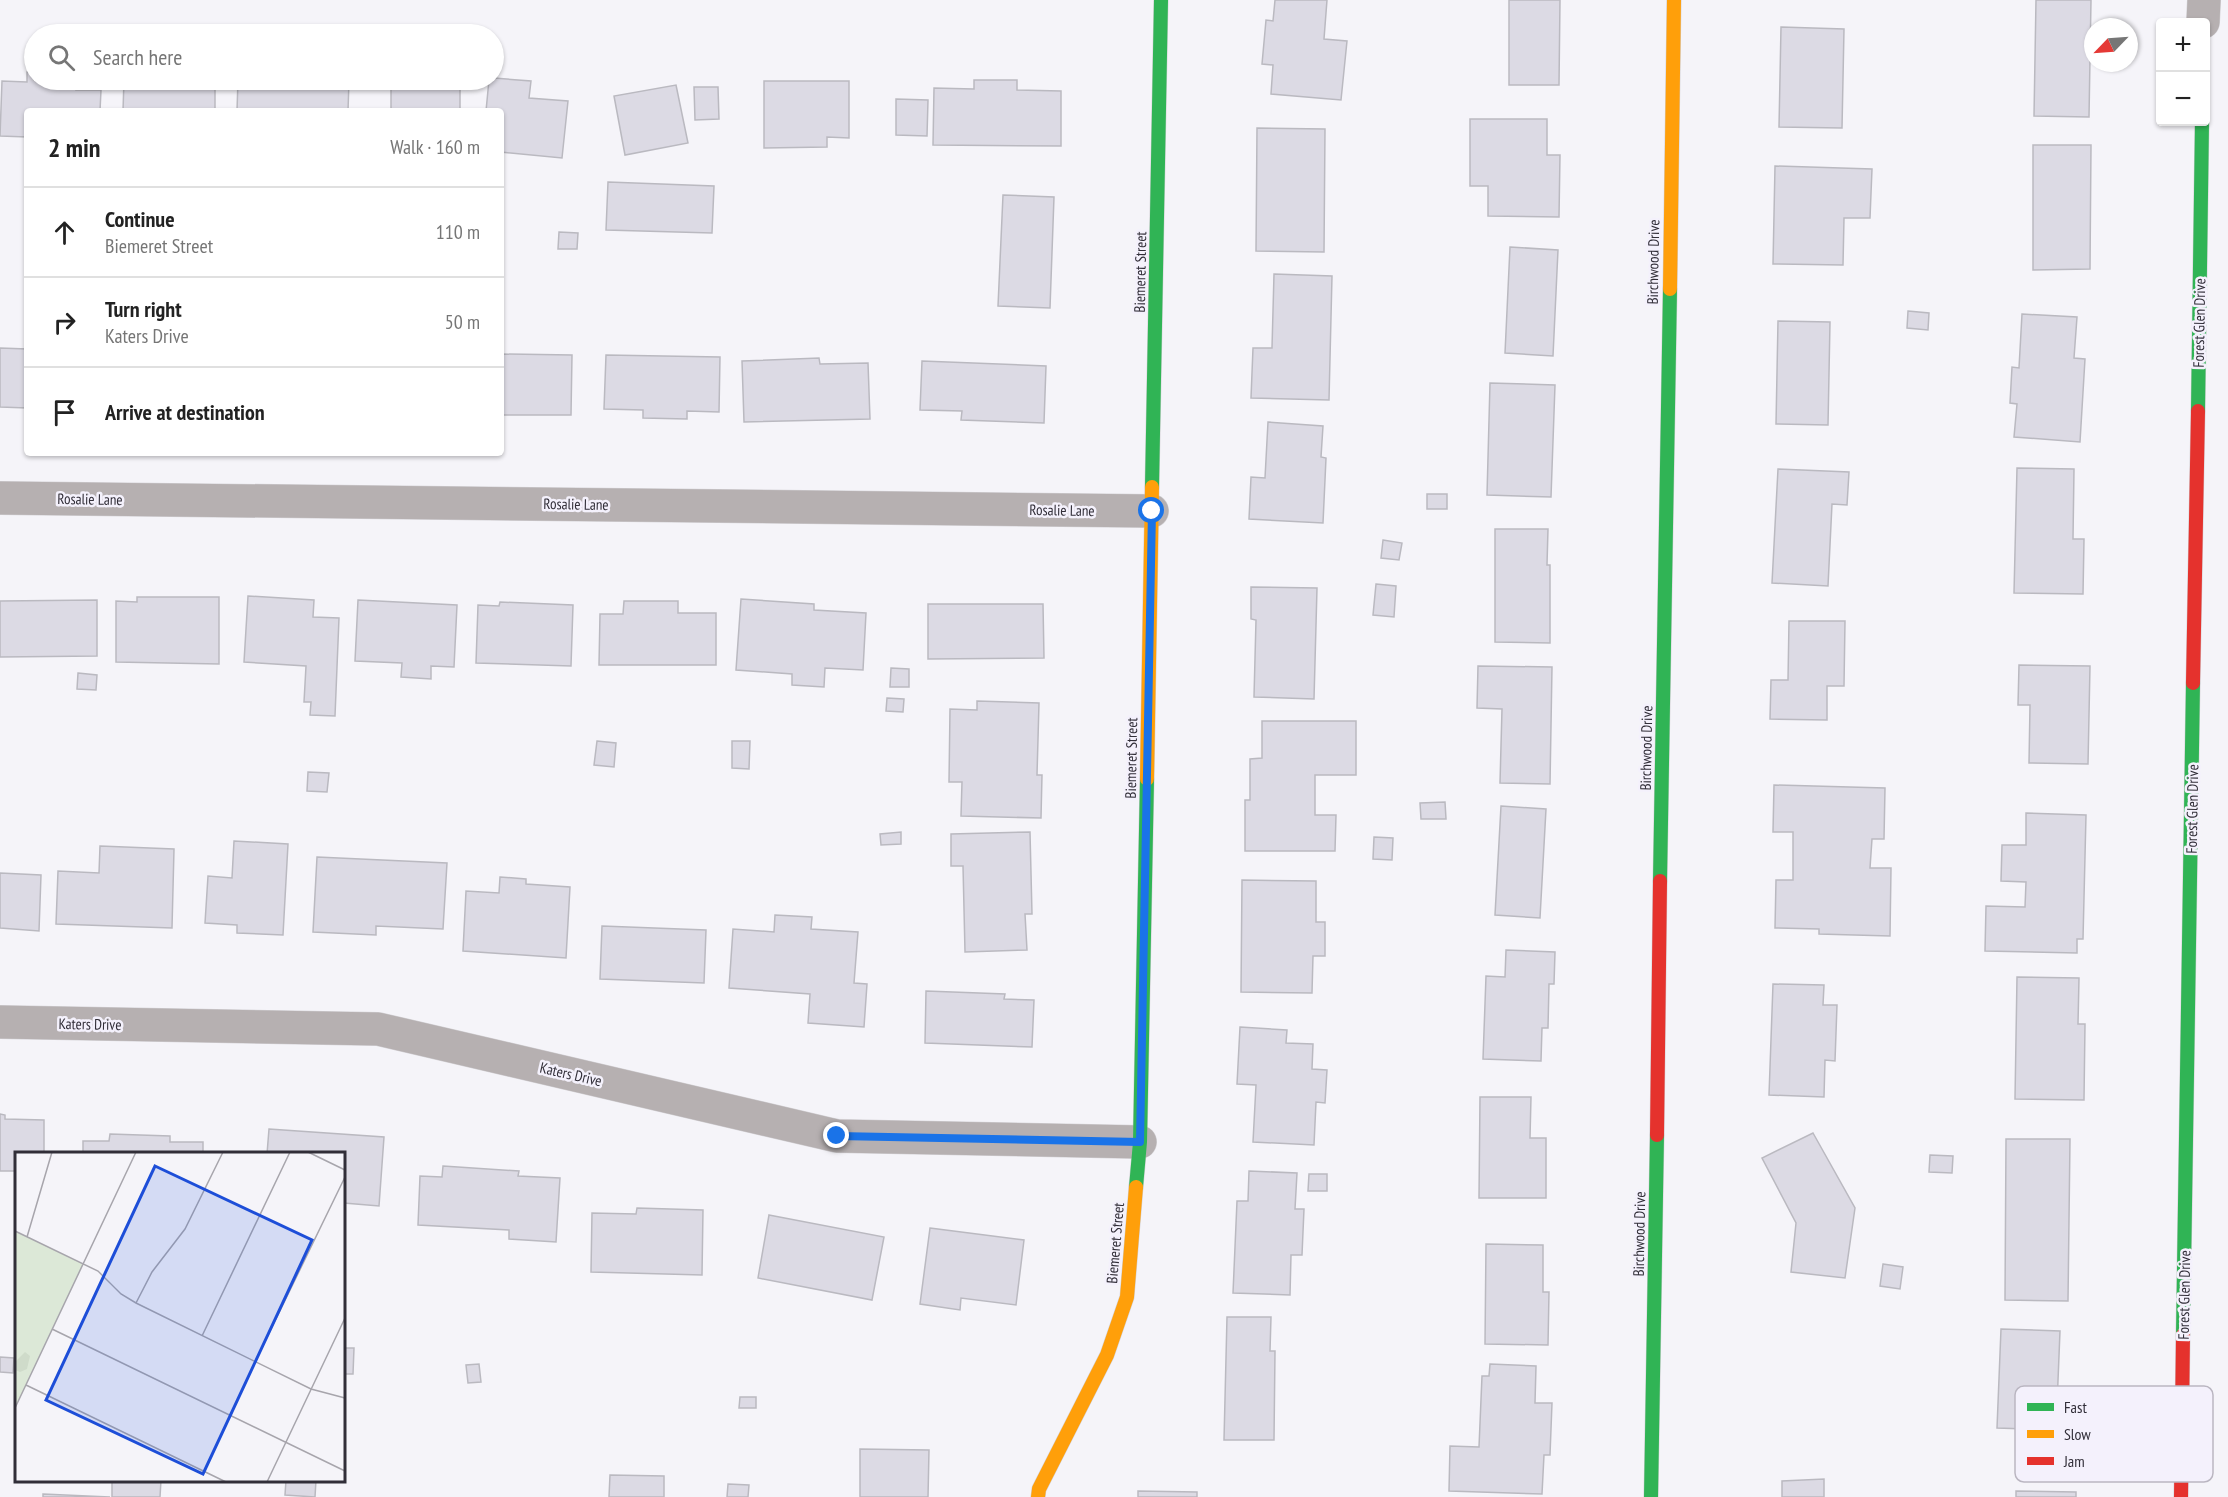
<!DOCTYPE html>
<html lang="en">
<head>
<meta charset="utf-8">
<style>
  :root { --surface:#fff; --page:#f6f6f6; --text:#222; --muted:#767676; --line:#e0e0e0 }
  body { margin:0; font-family:"PT Sans Narrow",sans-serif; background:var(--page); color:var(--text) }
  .controls { position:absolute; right:18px; top:18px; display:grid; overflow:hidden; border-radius:6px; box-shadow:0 2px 4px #0004 }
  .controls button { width:54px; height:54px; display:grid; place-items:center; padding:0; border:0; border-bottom:2px solid var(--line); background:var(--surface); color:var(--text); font:30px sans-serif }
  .compass { position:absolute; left:2084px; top:18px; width:54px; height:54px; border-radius:50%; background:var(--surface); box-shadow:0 2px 4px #0004; rotate:245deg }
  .stop { position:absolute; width:18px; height:18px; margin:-14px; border:4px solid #1a73e8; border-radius:50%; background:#fff }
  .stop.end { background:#1a73e8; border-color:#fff; box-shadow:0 2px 6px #0008 }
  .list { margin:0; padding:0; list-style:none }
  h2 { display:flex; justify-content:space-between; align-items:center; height:78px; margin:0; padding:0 24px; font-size:26px }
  h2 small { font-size:20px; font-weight:400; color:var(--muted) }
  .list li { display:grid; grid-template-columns:39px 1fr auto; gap:18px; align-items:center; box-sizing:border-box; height:90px; padding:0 24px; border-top:2px solid var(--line) }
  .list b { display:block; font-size:22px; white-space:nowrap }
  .list p { margin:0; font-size:20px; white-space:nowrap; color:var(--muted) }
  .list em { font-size:20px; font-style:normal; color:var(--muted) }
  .icon { flex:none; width:33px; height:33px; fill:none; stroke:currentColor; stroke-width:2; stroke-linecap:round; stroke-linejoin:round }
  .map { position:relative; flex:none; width:2228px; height:1497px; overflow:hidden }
  .search { position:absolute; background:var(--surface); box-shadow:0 2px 4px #0004; left:24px; top:24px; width:480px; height:66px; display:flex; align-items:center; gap:15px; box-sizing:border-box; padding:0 21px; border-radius:33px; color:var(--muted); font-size:22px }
  .panel { position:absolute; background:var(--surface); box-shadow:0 2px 4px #0004; left:24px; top:108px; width:480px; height:348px; border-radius:6px }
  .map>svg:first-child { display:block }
  .building { fill:#dcdae4; stroke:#bab9c0; stroke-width:1.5 }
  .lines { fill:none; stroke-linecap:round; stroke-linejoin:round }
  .street-casing { stroke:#d3d1d5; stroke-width:34 }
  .fast-casing { stroke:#d3d1d5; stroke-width:15 }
  .slow-casing { stroke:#d3d1d5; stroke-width:15 }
  .jam-casing { stroke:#d3d1d5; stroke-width:15 }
  .street { stroke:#b6b0b1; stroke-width:33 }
  .fast { stroke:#30b455; stroke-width:14 }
  .slow { stroke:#ff9f0a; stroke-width:14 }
  .jam { stroke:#e5322d; stroke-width:14 }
  .route { stroke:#1a73e8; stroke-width:8 }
  .labels { text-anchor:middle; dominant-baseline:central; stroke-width:5; stroke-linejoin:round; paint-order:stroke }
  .street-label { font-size:15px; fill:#312e38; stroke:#f4f1fc }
  .inset-road { fill:none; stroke:#a7a5ac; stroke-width:1.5 }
  .view { fill:#1d4ed8; fill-opacity:0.15; stroke:#1d4ed8; stroke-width:3 }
  .inset-edge { fill:none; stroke:#312e38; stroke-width:3 }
  .key { fill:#f4f1fc; stroke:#bab6c1; stroke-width:1.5 }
  .key-label { font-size:16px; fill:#312e38 }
</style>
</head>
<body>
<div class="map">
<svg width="2228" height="1497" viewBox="0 0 2228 1497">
  <rect width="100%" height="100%" fill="#f5f4f9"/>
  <g class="building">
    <polygon points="1275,0 1327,0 1324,39 1347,41 1341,100 1271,94 1273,65 1262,64 1266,20 1273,21"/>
    <polygon points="1509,0 1560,0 1559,85 1509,85"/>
    <polygon points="2036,0 2091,0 2089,117 2034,116"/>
    <polygon points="1781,27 1844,29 1842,128 1779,127"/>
    <polygon points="27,72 34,73 34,80 77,80 76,90 101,90 100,111 27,111 27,137 0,136 2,81 27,82"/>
    <polygon points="494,78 531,81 529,98 568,101 562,158 501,152 501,111 486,111 489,80"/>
    <polygon points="124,80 215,81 215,111 123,111"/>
    <polygon points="238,80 349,81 348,111 237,111"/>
    <polygon points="974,80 1017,80 1017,90 1061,91 1061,146 933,145 934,88 974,89"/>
    <polygon points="764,81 849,81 849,138 827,137 827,147 764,148"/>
    <polygon points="391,82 460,83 460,111 391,111"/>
    <polygon points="676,85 688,143 625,155 614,96"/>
    <polygon points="694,87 718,87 719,119 695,120"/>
    <polygon points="896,99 928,100 927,136 896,135"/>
    <polygon points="1470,119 1547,119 1547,155 1560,155 1559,217 1488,216 1488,186 1470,186"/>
    <polygon points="1257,128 1325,129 1324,252 1256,251"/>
    <polygon points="2033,145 2091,145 2090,269 2033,270"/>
    <polygon points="1775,166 1872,169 1870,218 1844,218 1843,265 1773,264"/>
    <polygon points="608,182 714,186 712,233 606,230"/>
    <polygon points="1003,195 1054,197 1050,308 998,306"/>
    <polygon points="559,232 578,233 577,249 558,249"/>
    <polygon points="1510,247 1558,250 1553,356 1505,353"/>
    <polygon points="1274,274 1332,276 1329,400 1251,398 1253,348 1272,348"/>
    <polygon points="1908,311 1929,313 1928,330 1907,328"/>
    <polygon points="2022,314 2077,317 2074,358 2085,359 2080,442 2014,437 2017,404 2010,403 2012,367 2019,368"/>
    <polygon points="1778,321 1830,322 1828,425 1776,424"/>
    <polygon points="0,348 27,349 27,408 0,407"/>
    <polygon points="501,354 572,355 571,415 501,415"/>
    <polygon points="606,355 720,357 719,412 687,411 687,419 643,418 643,410 604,409"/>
    <polygon points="819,358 820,364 868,363 870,419 744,422 742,361"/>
    <polygon points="922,361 1046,366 1044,423 961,420 962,411 920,410"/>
    <polygon points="1490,383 1555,385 1551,497 1487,495"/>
    <polygon points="1268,422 1323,426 1321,457 1326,458 1323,523 1249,519 1251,477 1265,478"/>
    <polygon points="2017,468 2074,469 2073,539 2084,539 2083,594 2014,593"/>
    <polygon points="1778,469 1849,472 1847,505 1832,504 1828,586 1772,583"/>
    <rect x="1427" y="494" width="20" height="15"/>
    <polygon points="1495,529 1548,529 1547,565 1550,565 1550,643 1495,642"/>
    <polygon points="1383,540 1402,543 1399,560 1381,558"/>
    <polygon points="1376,584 1396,586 1394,617 1373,615"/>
    <polygon points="1251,587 1317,588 1314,699 1254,697 1256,620 1251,619"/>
    <polygon points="248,596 314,600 313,617 339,618 335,716 310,715 311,702 304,702 306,666 244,662"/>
    <polygon points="137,597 219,597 219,664 116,662 116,601 137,602"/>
    <polygon points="741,599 814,604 814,610 866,613 863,670 825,668 824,687 792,685 792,674 736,670"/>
    <polygon points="97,600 97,656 0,657 0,601"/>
    <polygon points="358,600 457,605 454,667 431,666 431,679 401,677 402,663 355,661"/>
    <polygon points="624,601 678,601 678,613 716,613 716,665 599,665 600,614 623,614"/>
    <polygon points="500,602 573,605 571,666 476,663 478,605 499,606"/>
    <polygon points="928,604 1043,604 1044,658 928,659"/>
    <polygon points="1789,621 1845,621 1844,686 1827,686 1827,720 1770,719 1771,680 1788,680"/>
    <polygon points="2019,665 2090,666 2088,764 2029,763 2030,705 2018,705"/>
    <polygon points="1478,666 1552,667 1550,784 1500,783 1502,709 1477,708"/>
    <polygon points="891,668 909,669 909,687 890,687"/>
    <polygon points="78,673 97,675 96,690 77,689"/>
    <polygon points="887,698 904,699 903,712 886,711"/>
    <polygon points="977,701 1039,703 1037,775 1042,775 1041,818 961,816 962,782 949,782 950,709 977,710"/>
    <polygon points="1262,721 1356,721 1356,775 1315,775 1315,815 1336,815 1335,851 1245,851 1245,800 1250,800 1250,759 1262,758"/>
    <polygon points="597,741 616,743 614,767 594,765"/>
    <polygon points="732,741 750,741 749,769 732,768"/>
    <polygon points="308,772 329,773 327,792 307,791"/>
    <polygon points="1774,785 1885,788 1884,839 1872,839 1870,868 1891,868 1890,936 1819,934 1819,929 1775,928 1776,880 1793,880 1793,832 1773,832"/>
    <polygon points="1445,802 1446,819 1421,819 1420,803"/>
    <polygon points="1501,806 1546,809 1540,918 1495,915"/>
    <polygon points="2026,813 2086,815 2083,939 2077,939 2077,953 1985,951 1986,906 2025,907 2026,882 2001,881 2002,845 2026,845"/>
    <polygon points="901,832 901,844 881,845 880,834"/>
    <polygon points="1030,832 1032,914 1025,914 1027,950 965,952 963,866 951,866 951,834"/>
    <polygon points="1374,837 1393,838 1392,860 1373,859"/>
    <polygon points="234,841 288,844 283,935 237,933 237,925 205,923 208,876 232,878"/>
    <polygon points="100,846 174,849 172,928 56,924 58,871 99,873"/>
    <polygon points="317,857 447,863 443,929 376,926 376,935 313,932"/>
    <polygon points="0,873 41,875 39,931 0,928"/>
    <polygon points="500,877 526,879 526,884 570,887 566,958 463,951 466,891 499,893"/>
    <polygon points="1242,880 1316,881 1316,922 1325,922 1325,956 1313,956 1312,993 1241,992"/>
    <polygon points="775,915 812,917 811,929 858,932 854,983 867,984 864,1027 808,1023 810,994 729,988 733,929 774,932"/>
    <polygon points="602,926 706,930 704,983 600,979"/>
    <polygon points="1506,950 1555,952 1554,984 1549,984 1548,1028 1542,1028 1541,1061 1483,1059 1486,976 1505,977"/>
    <polygon points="2017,977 2079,978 2078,1024 2085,1024 2084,1100 2015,1099"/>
    <polygon points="1773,984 1824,985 1823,1005 1837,1005 1835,1061 1825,1060 1824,1097 1769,1095"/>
    <polygon points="926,991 1005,994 1004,999 1034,1000 1032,1047 925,1043"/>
    <polygon points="1240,1027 1287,1030 1286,1043 1313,1044 1312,1069 1327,1070 1325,1103 1316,1102 1314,1145 1253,1142 1256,1085 1237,1084"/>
    <polygon points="1480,1097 1531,1097 1530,1138 1546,1138 1546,1198 1479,1198"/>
    <polygon points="0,1114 5,1115 5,1119 44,1120 44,1154 16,1154 16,1171 0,1171"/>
    <polygon points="269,1129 384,1137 379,1206 344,1203 344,1154 267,1154"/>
    <polygon points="1813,1133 1855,1208 1845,1278 1791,1272 1796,1223 1762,1158"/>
    <polygon points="110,1134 170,1136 170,1142 203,1142 203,1154 83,1154 83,1141 109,1141"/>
    <polygon points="2006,1139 2070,1139 2068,1301 2005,1300"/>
    <polygon points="1930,1155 1953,1156 1952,1173 1929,1172"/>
    <polygon points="443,1166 519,1171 518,1176 560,1178 556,1242 509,1239 509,1230 418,1225 420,1176 442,1177"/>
    <polygon points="1249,1171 1297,1173 1295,1209 1304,1209 1302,1255 1291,1255 1290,1295 1233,1293 1237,1201 1248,1201"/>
    <polygon points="1309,1174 1327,1174 1327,1191 1308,1191"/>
    <polygon points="637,1208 703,1210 702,1275 591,1272 592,1213 636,1214"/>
    <polygon points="769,1215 884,1237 872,1300 758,1278"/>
    <polygon points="930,1228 1024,1240 1016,1305 961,1298 960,1310 920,1304"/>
    <polygon points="1486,1244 1543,1245 1543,1292 1549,1292 1548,1345 1485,1344"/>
    <polygon points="1883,1264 1903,1267 1900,1289 1880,1286"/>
    <polygon points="1227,1317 1271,1317 1270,1351 1275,1351 1274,1440 1224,1440"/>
    <polygon points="2001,1329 2060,1331 2056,1430 1997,1428"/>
    <polygon points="344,1348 354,1348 353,1374 344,1374"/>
    <polygon points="0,1357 14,1358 13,1373 0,1372"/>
    <polygon points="479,1364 481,1382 468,1383 466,1365"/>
    <polygon points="1490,1364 1536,1366 1535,1403 1552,1403 1550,1455 1544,1455 1542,1494 1449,1491 1450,1446 1479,1447 1482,1376 1489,1376"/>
    <polygon points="740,1397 756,1397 756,1408 739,1408"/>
    <polygon points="860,1449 929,1450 928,1497 860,1497"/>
    <polygon points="610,1475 664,1476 664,1497 609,1497"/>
    <polygon points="1824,1479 1824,1497 1782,1497 1782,1481"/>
    <polygon points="112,1480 161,1480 160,1497 112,1497"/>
    <polygon points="286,1480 316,1480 315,1497 285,1495"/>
    <polygon points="728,1484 749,1485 748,1497 727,1497"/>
    <polygon points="1138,1491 1197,1492 1197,1497 1138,1497"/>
    <polygon points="2016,1491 2076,1492 2076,1497 2016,1497"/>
    <polygon points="43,1494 110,1497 43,1497"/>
  </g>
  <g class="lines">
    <g class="street-casing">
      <g id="street">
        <polyline points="2203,22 2204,0"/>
        <polyline points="0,498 1152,511"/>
        <polyline points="0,1022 378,1029 837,1136 1140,1142"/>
      </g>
    </g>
    <g class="fast-casing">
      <g id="fast">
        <polyline points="2198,411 2202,122"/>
        <polyline points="1152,487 1161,0"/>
        <polyline points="1660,881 1670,289"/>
        <polyline points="1136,1187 1140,1142 1147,779"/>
        <polyline points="2183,1335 2193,683"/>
        <polyline points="1651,1497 1657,1135"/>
      </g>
    </g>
    <g class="slow-casing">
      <g id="slow">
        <polyline points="1670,289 1674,0"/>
        <polyline points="1147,779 1152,487"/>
        <polyline points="1038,1497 1039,1489 1107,1355 1127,1297 1136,1187"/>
      </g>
    </g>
    <g class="jam-casing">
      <g id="jam">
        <polyline points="2193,683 2198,411"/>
        <polyline points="1657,1135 1660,881"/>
        <polyline points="2181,1497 2183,1335"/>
      </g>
    </g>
    <use href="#street" class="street"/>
    <use href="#fast" class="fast"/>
    <use href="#slow" class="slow"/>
    <use href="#jam" class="jam"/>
  </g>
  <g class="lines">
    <polyline class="route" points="837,1136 1140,1142 1152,511"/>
  </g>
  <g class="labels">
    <g class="street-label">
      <text transform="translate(1653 262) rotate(-89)">Birchwood Drive</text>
      <text transform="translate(1140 272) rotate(-89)">Biemeret Street</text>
      <text transform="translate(2199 323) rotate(-89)">Forest Glen Drive</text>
      <text transform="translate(90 499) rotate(1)">Rosalie Lane</text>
      <text transform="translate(576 504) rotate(1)">Rosalie Lane</text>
      <text transform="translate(1062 510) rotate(1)">Rosalie Lane</text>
      <text transform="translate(1646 748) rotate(-89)">Birchwood Drive</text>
      <text transform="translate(1131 758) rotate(-89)">Biemeret Street</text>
      <text transform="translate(2192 809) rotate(-89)">Forest Glen Drive</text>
      <text transform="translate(90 1024) rotate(1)">Katers Drive</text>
      <text transform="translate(571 1074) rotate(13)">Katers Drive</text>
      <text transform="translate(1639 1234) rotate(-89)">Birchwood Drive</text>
      <text transform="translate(1115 1243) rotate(-85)">Biemeret Street</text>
      <text transform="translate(2184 1295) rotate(-89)">Forest Glen Drive</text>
    </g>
  </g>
  <g transform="translate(15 1152)">
    <rect width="330" height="330" fill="#f5f4f9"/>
    <path d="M0,79L68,112L0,256Z" fill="#dce8d7"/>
    <path d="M10,200L15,204L12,217L5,220L0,218V210Z" fill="#cfdbca"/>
    <path class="inset-road" d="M293,0L330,18M0,79L83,119L106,142L121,151L296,237L330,246M12,85L37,0M121,151L137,120L170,77L208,0M37,177L330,319M187,184L275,0M240,210L330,25M11,233L211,330M0,256L121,0M252,330L330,166"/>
    <path class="view" d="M140,14L297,88L188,322L31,248Z"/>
    <rect width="330" height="330" class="inset-edge"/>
  </g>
  <rect x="2015" y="1386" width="198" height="96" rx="9" class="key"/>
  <rect x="2027" y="1403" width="27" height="8" fill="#30b455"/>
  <rect x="2027" y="1430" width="27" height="8" fill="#ff9f0a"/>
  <rect x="2027" y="1457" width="27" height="8" fill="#e5322d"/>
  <g class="key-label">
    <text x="2064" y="1413">Fast</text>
    <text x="2064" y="1440">Slow</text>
    <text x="2064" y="1467">Jam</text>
  </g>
</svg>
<div class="controls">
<button>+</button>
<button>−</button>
</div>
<svg class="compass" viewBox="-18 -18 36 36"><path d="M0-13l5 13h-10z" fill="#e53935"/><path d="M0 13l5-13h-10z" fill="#767676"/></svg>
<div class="stop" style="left:1152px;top:511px"></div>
<div class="stop end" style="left:837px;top:1136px"></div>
<div class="search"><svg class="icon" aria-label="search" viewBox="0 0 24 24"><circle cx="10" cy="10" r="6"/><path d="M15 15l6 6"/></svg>Search here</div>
<section class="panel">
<h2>2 min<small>Walk · 160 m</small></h2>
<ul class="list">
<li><svg class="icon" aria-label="ahead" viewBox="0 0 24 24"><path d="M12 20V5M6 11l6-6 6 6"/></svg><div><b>Continue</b><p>Biemeret Street</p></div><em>110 m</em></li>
<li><svg class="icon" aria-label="right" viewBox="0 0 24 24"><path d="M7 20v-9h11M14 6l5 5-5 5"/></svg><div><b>Turn right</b><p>Katers Drive</p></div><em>50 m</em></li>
<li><svg class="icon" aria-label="arrive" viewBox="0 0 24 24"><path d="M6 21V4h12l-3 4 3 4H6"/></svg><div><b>Arrive at destination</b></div></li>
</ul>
</section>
</div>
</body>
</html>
